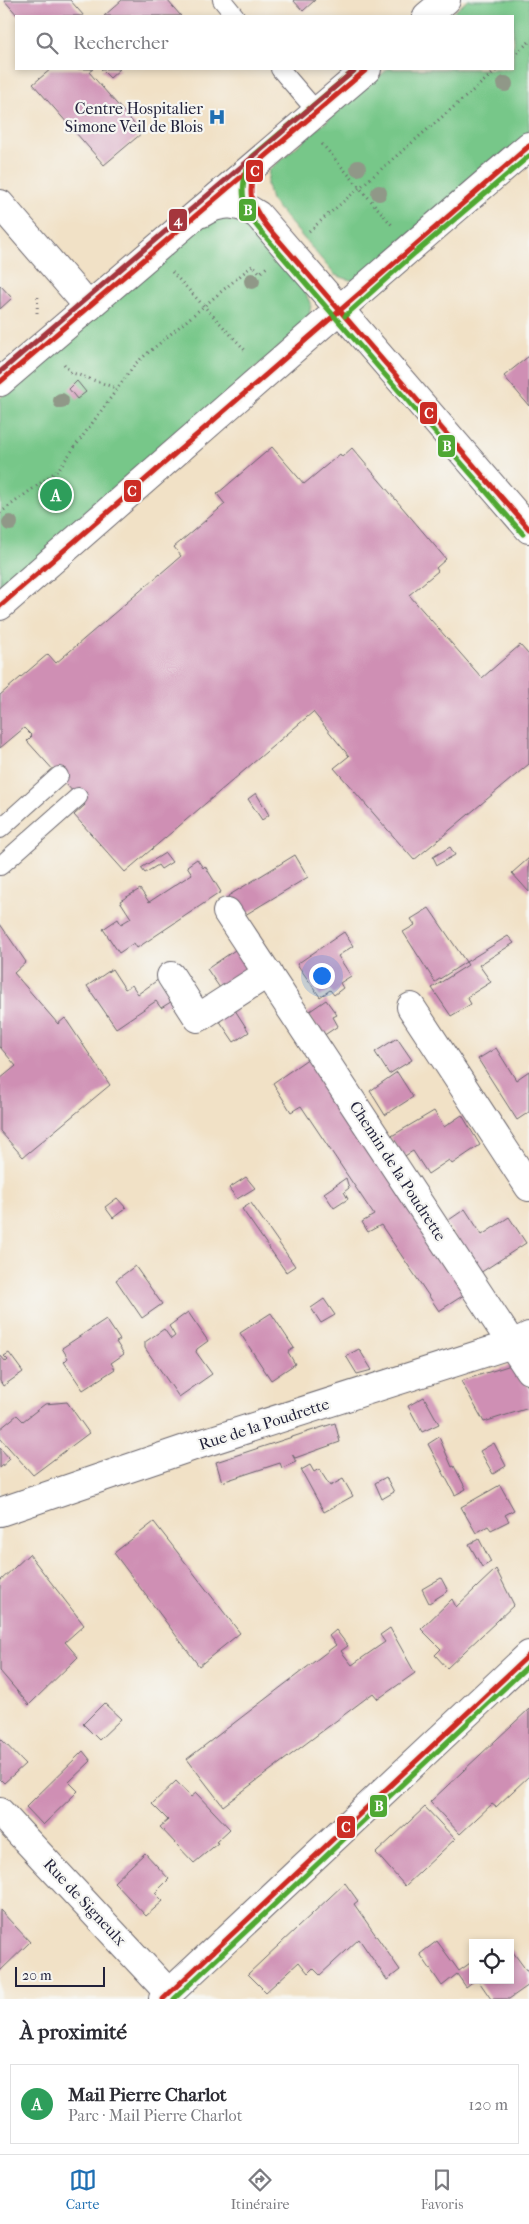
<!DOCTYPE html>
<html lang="fr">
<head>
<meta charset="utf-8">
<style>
  :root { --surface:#fff; --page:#f2f2f3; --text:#2b2b33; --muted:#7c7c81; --line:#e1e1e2; --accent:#1f6fb2 }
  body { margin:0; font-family:"IM FELL French Canon",serif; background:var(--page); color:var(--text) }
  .controls { position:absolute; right:15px; bottom:15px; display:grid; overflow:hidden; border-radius:0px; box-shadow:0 2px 8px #0003 }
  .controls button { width:45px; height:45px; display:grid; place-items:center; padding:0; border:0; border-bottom:1px solid var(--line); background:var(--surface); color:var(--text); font:25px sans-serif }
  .scale { position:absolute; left:15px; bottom:12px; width:90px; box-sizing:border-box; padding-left:5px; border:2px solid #22223b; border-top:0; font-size:14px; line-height:18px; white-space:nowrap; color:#22223b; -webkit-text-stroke:4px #f6f6f2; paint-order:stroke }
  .you { position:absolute; left:321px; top:975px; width:18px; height:18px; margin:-12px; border:4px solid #fff; border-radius:50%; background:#1a73e8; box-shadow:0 0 0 8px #1a73e833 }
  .badge { display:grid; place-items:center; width:32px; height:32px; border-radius:50%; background:var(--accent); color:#fff; font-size:16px; font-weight:700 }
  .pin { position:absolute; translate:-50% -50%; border:2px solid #fff; box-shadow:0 1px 5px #0006 }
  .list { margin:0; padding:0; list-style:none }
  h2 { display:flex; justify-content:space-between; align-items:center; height:65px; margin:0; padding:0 20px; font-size:21px }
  h2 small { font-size:16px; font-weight:400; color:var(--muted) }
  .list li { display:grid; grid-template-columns:32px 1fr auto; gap:15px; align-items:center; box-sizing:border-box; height:80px; margin:0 10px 10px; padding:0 10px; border:1px solid var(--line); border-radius:0px }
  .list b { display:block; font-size:19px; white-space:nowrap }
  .list p { margin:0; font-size:16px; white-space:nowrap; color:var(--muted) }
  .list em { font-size:16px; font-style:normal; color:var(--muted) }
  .icon { flex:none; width:28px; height:28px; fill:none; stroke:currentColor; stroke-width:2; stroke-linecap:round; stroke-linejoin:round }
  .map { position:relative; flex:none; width:529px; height:1999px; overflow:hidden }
  .search { position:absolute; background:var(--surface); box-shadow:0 2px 8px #0003; left:15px; right:15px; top:15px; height:55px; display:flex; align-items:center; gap:12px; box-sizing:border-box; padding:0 18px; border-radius:0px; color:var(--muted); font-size:19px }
  .sheet { height:155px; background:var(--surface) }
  nav { display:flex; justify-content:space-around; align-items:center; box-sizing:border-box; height:70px; border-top:1px solid var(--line); background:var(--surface); font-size:14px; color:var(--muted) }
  nav a { display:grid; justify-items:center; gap:2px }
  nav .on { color:var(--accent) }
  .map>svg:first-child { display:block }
  .green { fill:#77c789; stroke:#4c7462 }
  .building { fill:#cf8fb4 }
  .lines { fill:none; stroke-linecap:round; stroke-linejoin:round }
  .lane-casing { stroke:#6a656c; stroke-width:20 }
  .street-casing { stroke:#6a656c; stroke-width:30 }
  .primary-casing { stroke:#6a656c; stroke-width:30 }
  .path { stroke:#6a656c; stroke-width:3; stroke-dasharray:1 4; stroke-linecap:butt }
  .lane { stroke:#fff; stroke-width:18 }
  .street { stroke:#fff; stroke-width:28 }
  .primary { stroke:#fff; stroke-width:28 }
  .bus-1-casing { stroke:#f6f6f2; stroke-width:9 }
  .bus-2-casing { stroke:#f6f6f2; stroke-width:9 }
  .bus-3-casing { stroke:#f6f6f2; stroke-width:9 }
  .bus-1 { stroke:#cc2c24; stroke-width:5 }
  .bus-2 { stroke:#4fa833; stroke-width:5 }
  .bus-3 { stroke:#a5363d; stroke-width:5 }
  .tree { fill:#909888 }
  .labels { text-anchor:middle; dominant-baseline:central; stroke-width:4.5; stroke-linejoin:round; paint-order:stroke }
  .poi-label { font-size:16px; fill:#22223b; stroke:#f6f6f2; text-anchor:end }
  .street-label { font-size:16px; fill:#22223b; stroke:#f6f6f2 }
  .line-badge { stroke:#f6f6f2; stroke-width:2 }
  .badge-label { font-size:14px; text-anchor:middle; font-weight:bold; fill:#fff }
</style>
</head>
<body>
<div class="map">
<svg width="529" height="1999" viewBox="0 0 529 1999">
  <rect width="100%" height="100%" fill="#f6f6f2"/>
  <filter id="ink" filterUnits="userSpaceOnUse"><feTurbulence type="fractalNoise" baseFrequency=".02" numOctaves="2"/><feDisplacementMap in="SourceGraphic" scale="10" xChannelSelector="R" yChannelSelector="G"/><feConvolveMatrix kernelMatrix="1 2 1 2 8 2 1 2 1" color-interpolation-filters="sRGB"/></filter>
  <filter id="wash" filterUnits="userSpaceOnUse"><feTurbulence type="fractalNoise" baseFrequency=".0096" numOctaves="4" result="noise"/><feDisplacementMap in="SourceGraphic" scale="20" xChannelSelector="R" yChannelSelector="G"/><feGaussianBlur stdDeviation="1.12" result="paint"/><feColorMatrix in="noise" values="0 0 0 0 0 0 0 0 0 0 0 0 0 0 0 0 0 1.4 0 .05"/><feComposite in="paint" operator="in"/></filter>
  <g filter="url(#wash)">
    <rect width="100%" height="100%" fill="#f1e1c6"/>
    <g class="green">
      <polygon points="468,0 529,0 529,139 365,280 350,280 335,275 271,200 267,185 269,170 388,69 513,69 513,16 449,16"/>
      <polygon points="224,218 239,222 252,231 303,288 311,305 308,322 0,593 0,398 196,231 208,222"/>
    </g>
    <g id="blocks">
      <g class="building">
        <polygon points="4,0 70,0 84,16 18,16"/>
        <polygon points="122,0 167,0 181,16 104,16"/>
        <polygon points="293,0 315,0 303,11"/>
        <polygon points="51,69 93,69 89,72 142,133 104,165 33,84"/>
        <polygon points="101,69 120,69 110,78"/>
        <polygon points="0,285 12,298 0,309"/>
        <polygon points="529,356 529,406 504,376"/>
        <polygon points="77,381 86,392 77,399 69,389"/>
        <polygon points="272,447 304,484 340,454 342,457 352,448 446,559 436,568 438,571 409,595 482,678 520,645 529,655 529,764 414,860 334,768 349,756 313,712 125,872 74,815 85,805 27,741 32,736 24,728 0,748 0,695 48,654 56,663 181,556 174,547 225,504 217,494"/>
        <polygon points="256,793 269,815 262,820 248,799"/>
        <polygon points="450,847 455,855 437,865 433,857"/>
        <polygon points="165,853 172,862 161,869 158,865 145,873 141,868"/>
        <polygon points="295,855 308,877 240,918 228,896"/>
        <polygon points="529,858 529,892 512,873"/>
        <polygon points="197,859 203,868 205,866 221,892 137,948 134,943 119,953 103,929 118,919 121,924 131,918 120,901 140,889 149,902 192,874 187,866"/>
        <polygon points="429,908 466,962 435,982 403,932 415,925 411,919"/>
        <polygon points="0,924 26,962 14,973 58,1024 65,1018 110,1085 23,1157 0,1131 0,1079 16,1066 0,1047"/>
        <polygon points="344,932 353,946 338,956 351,976 340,983 343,988 334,995 330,990 320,997 297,964"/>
        <polygon points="508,936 514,943 479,965 491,982 467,997 471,1004 451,1016 432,988 468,965 466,962"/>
        <polygon points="241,946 253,966 220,988 207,969"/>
        <polygon points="112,969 125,989 132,985 138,994 159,979 174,1000 161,1008 156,1001 116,1028 87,986"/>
        <polygon points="326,1000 337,1015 333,1017 338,1026 323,1036 307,1013"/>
        <polygon points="233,1007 249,1032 234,1042 217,1017"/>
        <polygon points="397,1038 412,1060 389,1074 375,1052"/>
        <polygon points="496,1048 516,1080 529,1071 529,1112 517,1120 478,1059"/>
        <polygon points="309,1058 467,1293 439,1311 381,1225 368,1232 362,1222 374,1215 301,1106 291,1112 273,1083"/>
        <polygon points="397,1072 413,1097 385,1115 370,1091"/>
        <polygon points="434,1111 444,1127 462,1115 480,1145 452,1164 449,1160 428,1174 413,1151 403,1157 390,1137"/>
        <polygon points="246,1177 255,1188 237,1199 229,1188"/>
        <polygon points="346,1178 349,1188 344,1192 348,1199 334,1208 324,1193"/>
        <polygon points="117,1198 126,1208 113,1218 105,1207"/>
        <polygon points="251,1203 295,1266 286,1272 242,1209"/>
        <polygon points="465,1209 482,1235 509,1217 526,1243 480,1273 446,1222"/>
        <polygon points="135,1266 162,1304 142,1318 116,1280"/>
        <polygon points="324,1299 335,1315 321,1323 311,1308"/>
        <polygon points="188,1312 208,1341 197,1349 196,1352 212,1374 179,1397 145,1348 145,1342 164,1329 171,1339 175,1336 169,1326"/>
        <polygon points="271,1313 294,1348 288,1352 295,1364 271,1380 240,1333"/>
        <polygon points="106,1319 120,1340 116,1342 124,1354 111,1363 115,1369 83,1390 64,1362 68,1358 62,1348"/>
        <polygon points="359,1349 372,1370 357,1374 346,1356"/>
        <polygon points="9,1353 23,1372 3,1386 0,1381 0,1355 6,1362 8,1360 4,1356"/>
        <polygon points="514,1364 529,1388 529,1408 484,1422 461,1381"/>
        <polygon points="424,1397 439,1424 422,1432 408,1406"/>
        <polygon points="67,1402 89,1433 33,1475 0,1438 0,1429 17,1415 23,1421 45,1404"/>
        <polygon points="335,1423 340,1442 295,1458 292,1454 296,1462 282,1468 280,1463 222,1482 216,1462"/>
        <polygon points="439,1437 452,1467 454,1466 466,1489 455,1495 428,1444"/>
        <polygon points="494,1443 506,1466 493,1474 480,1451"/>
        <polygon points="0,1448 10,1459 0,1468"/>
        <polygon points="310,1465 314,1472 319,1469 330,1486 343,1479 353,1496 324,1512 301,1470"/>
        <polygon points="386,1477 394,1492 382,1499 375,1483"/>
        <polygon points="500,1485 514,1510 505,1515 509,1521 491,1530 488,1526 476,1533 461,1507"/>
        <polygon points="154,1522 240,1633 199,1666 114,1553"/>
        <polygon points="479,1539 491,1562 482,1567 469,1544"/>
        <polygon points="29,1554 84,1625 65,1642 78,1657 29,1705 0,1671 0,1581"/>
        <polygon points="496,1569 514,1605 447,1668 435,1655 441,1649 421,1629 452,1599 456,1607"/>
        <polygon points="441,1578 448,1591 429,1603 422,1589"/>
        <polygon points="390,1628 415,1673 378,1699 373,1693 223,1806 187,1759 336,1645 329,1636 336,1630 348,1646 341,1651 352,1665 385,1642 380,1635"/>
        <polygon points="104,1703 121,1719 99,1740 83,1724"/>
        <polygon points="529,1709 529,1776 496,1807 492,1804 460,1834 430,1802"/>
        <polygon points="0,1738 25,1764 4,1783 0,1779"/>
        <polygon points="83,1751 91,1761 69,1782 78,1791 43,1825 26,1807"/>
        <polygon points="176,1781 191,1797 196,1793 230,1829 216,1842 218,1843 194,1863 160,1827 168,1820 152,1804"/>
        <polygon points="425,1807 455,1839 405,1886 376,1853"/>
        <polygon points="145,1853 169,1879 155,1893 163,1901 146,1916 114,1882"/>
        <polygon points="345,1883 358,1901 354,1904 400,1970 387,1980 359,1939 320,1975 313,1968 308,1973 299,1962 266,1992 248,1974"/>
        <polygon points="0,1910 30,1942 0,1971"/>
        <polygon points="437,1941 459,1971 473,1961 473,1980 475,1980 466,1987 457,1974 442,1986 420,1954"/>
        <polygon points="510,1948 529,1974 529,1985 509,1999 491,1999 478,1980 510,1980"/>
      </g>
    </g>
  </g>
  <g filter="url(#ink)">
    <use href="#blocks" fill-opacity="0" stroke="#6a656c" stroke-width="1"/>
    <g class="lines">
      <g class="lane-casing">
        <g id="lane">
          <polyline points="222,0 235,16"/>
          <polyline points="280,69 317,112"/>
          <polyline points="0,829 59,776"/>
          <polyline points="0,866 78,797"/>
        </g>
      </g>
      <g class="street-casing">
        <g id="street">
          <polyline points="427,16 446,0"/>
          <polyline points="0,204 89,307"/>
          <path d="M202,213C221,201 239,202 258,215L529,529"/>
          <polyline points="0,382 367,69"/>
          <path d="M0,606C176,453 351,297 529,146"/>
          <polyline points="227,912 529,1370"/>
          <polyline points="171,976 198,1018 268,973"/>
          <polyline points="411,1007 529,1187"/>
          <polyline points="0,1512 200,1444 512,1344 529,1336"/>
          <polyline points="0,1812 169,1993"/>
        </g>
      </g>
      <g class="primary-casing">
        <polyline id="primary" points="163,1999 529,1655"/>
      </g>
      <g class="path">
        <polyline points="513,56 529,42"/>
        <polyline points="322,144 392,225"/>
        <polyline points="309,231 498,69"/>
        <polyline points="172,272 245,350"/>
        <polyline points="37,313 38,294"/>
        <polyline points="64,364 70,372 116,388"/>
        <polyline points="0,513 58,470 136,363 253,265 260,273 267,267"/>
      </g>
      <use href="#lane" class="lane"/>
      <use href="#street" class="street"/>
      <use href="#primary" class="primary"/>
      <g class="bus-1-casing">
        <g id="bus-1">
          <path d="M367,69L258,162C246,191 249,204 269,229L529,529"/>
          <polyline points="0,382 274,149"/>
          <polyline points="0,606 529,146"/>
          <polyline points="163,1999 529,1655"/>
        </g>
      </g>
      <g class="bus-2-casing">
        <g id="bus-2">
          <path d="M356,69L252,157C237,188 241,208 263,234L523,534"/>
          <polyline points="345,316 415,253 529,156"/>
          <polyline points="174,1999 529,1665"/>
        </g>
      </g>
      <g class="bus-3-casing">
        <polyline id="bus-3" points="0,372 356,69"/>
      </g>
      <use href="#bus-1" class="bus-1"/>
      <use href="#bus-2" class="bus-2"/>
      <use href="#bus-3" class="bus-3"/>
    </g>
    <g class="tree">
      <circle cx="505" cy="84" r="8"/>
      <circle cx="358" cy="168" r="8"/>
      <circle cx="379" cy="193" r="8"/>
      <circle cx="252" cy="281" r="8"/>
      <circle cx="61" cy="401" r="8"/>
      <circle cx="10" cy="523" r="8"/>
    </g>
  </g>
  <defs>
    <g id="hospital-bare" transform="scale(1.35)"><path d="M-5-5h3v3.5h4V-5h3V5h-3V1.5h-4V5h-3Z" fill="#1f6fb2" stroke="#f6f6f2" stroke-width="2.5" paint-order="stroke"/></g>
  </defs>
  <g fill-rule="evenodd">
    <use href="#hospital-bare" x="217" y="117"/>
  </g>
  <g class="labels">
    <g class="poi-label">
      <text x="203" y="108">Centre Hospitalier<tspan x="203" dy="18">Simone Veil de Blois</tspan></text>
    </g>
    <g class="street-label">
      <text transform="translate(398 1171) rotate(57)">Chemin de la Poudrette</text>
      <text transform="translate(264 1424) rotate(-18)">Rue de la Poudrette</text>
      <text transform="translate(85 1902) rotate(47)">Rue de Signeulx</text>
    </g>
  </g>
  <g class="line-badge">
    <rect x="245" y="159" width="19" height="24" rx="5" fill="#cc2c24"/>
    <rect x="238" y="198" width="19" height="24" rx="5" fill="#4fa833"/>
    <rect x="168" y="208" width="20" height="24" rx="5" fill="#a5363d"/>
    <rect x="419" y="401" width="19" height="24" rx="5" fill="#cc2c24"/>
    <rect x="437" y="434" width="19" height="24" rx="5" fill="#4fa833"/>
    <rect x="123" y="479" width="19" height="24" rx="5" fill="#cc2c24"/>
    <rect x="369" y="1794" width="19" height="24" rx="5" fill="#4fa833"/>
    <rect x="336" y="1815" width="20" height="24" rx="5" fill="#cc2c24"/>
  </g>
  <g class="badge-label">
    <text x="255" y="176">C</text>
    <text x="248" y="215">B</text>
    <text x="178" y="225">4</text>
    <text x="429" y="418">C</text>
    <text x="447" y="451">B</text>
    <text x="132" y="496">C</text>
    <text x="379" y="1811">B</text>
    <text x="346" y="1832">C</text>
  </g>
</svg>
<div class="controls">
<button><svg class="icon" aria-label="locate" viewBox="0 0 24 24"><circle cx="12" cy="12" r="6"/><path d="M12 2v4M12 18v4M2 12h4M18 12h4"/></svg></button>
</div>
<div class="scale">20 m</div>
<div class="you"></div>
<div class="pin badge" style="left:56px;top:495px;background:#2e9e5b">A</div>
<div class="search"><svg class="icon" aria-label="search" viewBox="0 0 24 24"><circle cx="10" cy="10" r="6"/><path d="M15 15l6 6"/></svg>Rechercher</div>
</div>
<section class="sheet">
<h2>À proximité<small></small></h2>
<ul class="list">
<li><span class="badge" style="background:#2e9e5b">A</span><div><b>Mail Pierre Charlot</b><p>Parc · Mail Pierre Charlot</p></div><em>120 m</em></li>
</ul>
</section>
<nav>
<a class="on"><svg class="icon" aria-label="map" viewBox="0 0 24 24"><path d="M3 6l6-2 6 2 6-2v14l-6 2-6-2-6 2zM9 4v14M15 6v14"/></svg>Carte</a>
<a><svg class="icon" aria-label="directions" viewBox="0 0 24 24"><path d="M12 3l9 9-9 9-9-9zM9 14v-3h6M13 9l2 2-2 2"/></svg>Itinéraire</a>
<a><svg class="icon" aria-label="saved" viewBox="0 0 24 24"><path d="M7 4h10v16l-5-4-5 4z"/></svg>Favoris</a>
</nav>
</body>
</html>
